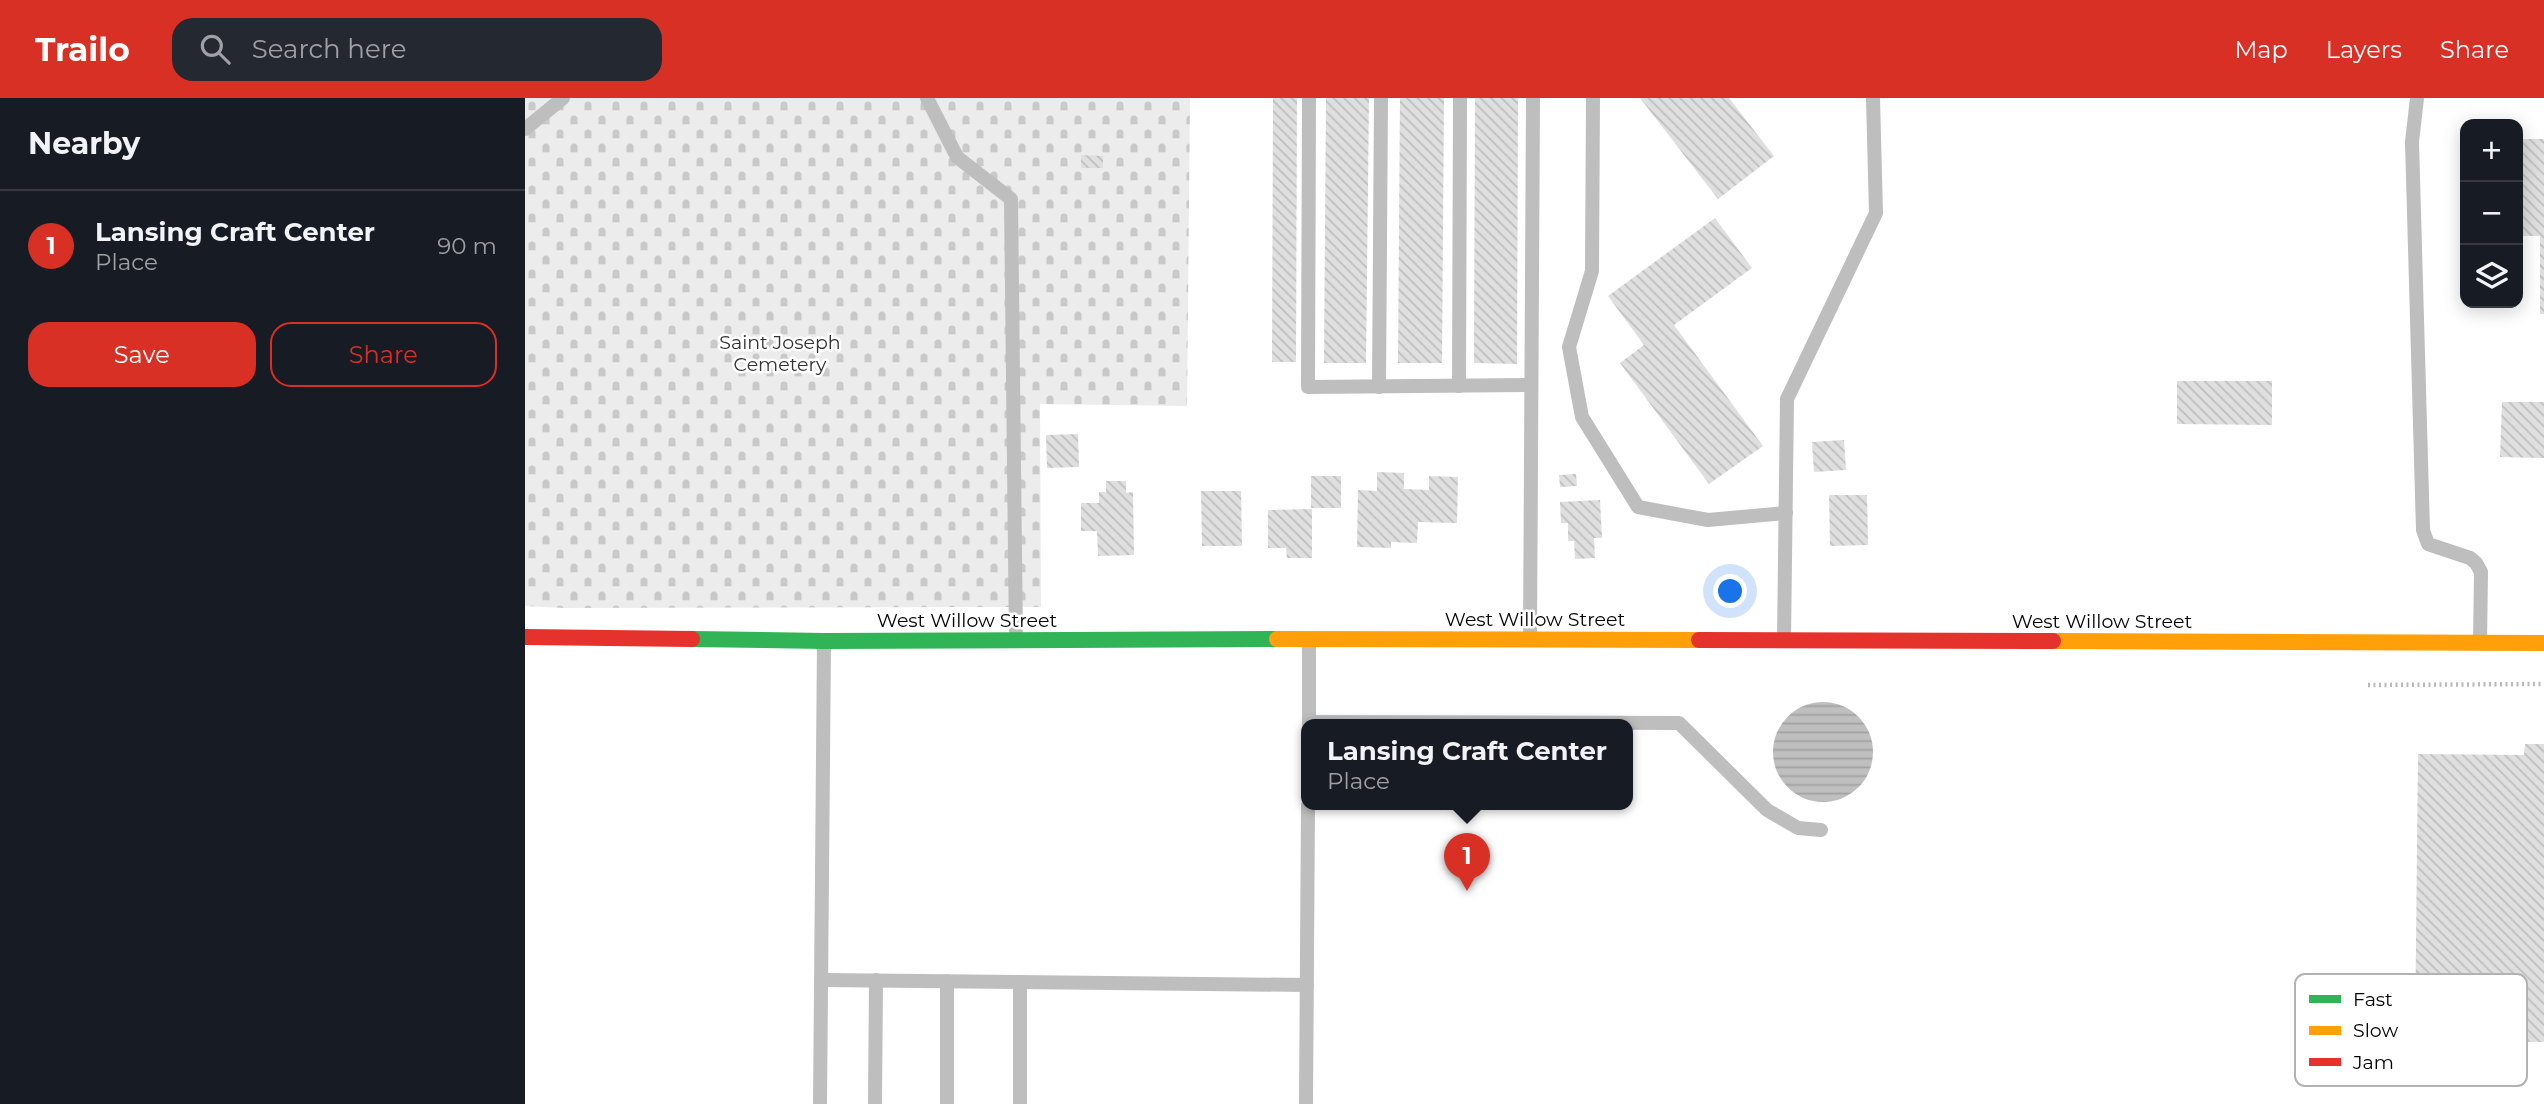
<!DOCTYPE html>
<html lang="en">
<head>
<meta charset="utf-8">
<style>
  :root { --surface:#171b24; --page:#242831; --text:#f1f3f6; --muted:#9ea1a6; --line:#363941; --accent:#d93025 }
  body { margin:0; font-family:Montserrat,sans-serif; background:var(--page); color:var(--text) }
  .controls { position:absolute; right:21px; top:21px; display:grid; overflow:hidden; border-radius:14px; box-shadow:0 4px 18px #0003 }
  .controls button { width:63px; height:63px; display:grid; place-items:center; padding:0; border:0; border-bottom:2px solid var(--line); background:var(--surface); color:var(--text); font:35px sans-serif }
  .you { position:absolute; left:1206px; top:494px; width:24px; height:24px; margin:-18px; border:5px solid #fff; border-radius:50%; background:#1a73e8; box-shadow:0 0 0 10px #1a73e833 }
  .badge { display:grid; place-items:center; width:46px; height:46px; border-radius:50%; background:var(--accent); color:#fff; font-size:23px; font-weight:700 }
  .pin { position:absolute; translate:-50% -58px; filter:drop-shadow(0 2px 4px #0008) }
  .pin::after { content:''; position:absolute; top:37px; width:24px; height:21px; background:inherit; clip-path:polygon(0 0,100% 0,50% 100%) }
  .popup { position:absolute; left:776px; top:621px; width:332px; height:91px; box-sizing:border-box; display:grid; place-content:center; border-radius:14px; background:var(--surface); filter:drop-shadow(0 2px 5px #0005); font-size:23px; white-space:nowrap; color:var(--muted) }
  .popup b { font-size:26px; color:var(--text) }
  .popup::after { content:''; position:absolute; left:50%; top:100%; margin-left:-14px; border:14px solid transparent; border-top-color:var(--surface) }
  .list { margin:0; padding:0; list-style:none }
  h2 { display:flex; justify-content:space-between; align-items:center; height:91px; margin:0; padding:0 28px; font-size:30px }
  h2 small { font-size:23px; font-weight:400; color:var(--muted) }
  .list li { display:grid; grid-template-columns:46px 1fr auto; gap:21px; align-items:center; box-sizing:border-box; height:112px; padding:0 28px; border-top:2px solid var(--line) }
  .list b { display:block; font-size:26px; white-space:nowrap }
  .list p { margin:0; font-size:23px; white-space:nowrap; color:var(--muted) }
  .list em { font-size:23px; font-style:normal; color:var(--muted) }
  .actions { display:flex; gap:14px; padding:21px 28px }
  .actions a { flex:1; padding:16px 0; border:2px solid var(--accent); border-radius:21px; text-align:center; font-size:24px; color:var(--accent) }
  .actions .main { background:var(--accent); color:#fff }
  .icon { flex:none; width:38px; height:38px; fill:none; stroke:currentColor; stroke-width:2; stroke-linecap:round; stroke-linejoin:round }
  .map { position:relative; flex:none; width:2019px; height:1006px; overflow:hidden }
  header { display:flex; align-items:center; gap:42px; box-sizing:border-box; height:98px; padding:0 35px; background:var(--accent); color:#fff }
  header strong { font-size:33px }
  nav { display:flex; gap:38px; margin-inline-start:auto; font-size:24px }
  .search { width:490px; height:63px; background:var(--page); display:flex; align-items:center; gap:18px; box-sizing:border-box; padding:0 24px; border-radius:21px; color:var(--muted); font-size:26px }
  main { display:flex }
  aside { flex:1; background:var(--surface) }
  .map>svg:first-child { display:block }
  .cemetery { fill:url(#cemetery-stones) }
  .water { fill:url(#water-rules) }
  .building { fill:url(#building-back-hatch) }
  .lines { fill:none; stroke-linecap:round; stroke-linejoin:round }
  .path { stroke:#b9b9b9; stroke-width:4.5; stroke-dasharray:2 3.5; stroke-linecap:butt }
  .lane { stroke:#bebebe; stroke-width:14 }
  .fast { stroke:#30b455; stroke-width:16 }
  .slow { stroke:#ff9f0a; stroke-width:16 }
  .jam { stroke:#e5322d; stroke-width:16 }
  .labels { text-anchor:middle; dominant-baseline:central; stroke-width:5; stroke-linejoin:round; paint-order:stroke }
  .park-label { font-size:19px; fill:#333; stroke:#fff }
  .street-label { font-size:19px; fill:#000; stroke:#fff }
  .key { fill:#fff; stroke:#b2b2b2; stroke-width:2 }
  .key-label { font-size:19px; fill:#000 }
</style>
</head>
<body>
<header>
<strong>Trailo</strong>
<div class="search"><svg class="icon" aria-label="search" viewBox="0 0 24 24"><circle cx="10" cy="10" r="6"/><path d="M15 15l6 6"/></svg>Search here</div>
<nav><a>Map</a><a>Layers</a><a>Share</a></nav>
</header>
<main>
<aside>
<h2>Nearby<small></small></h2>
<ul class="list">
<li><span class="badge">1</span><div><b>Lansing Craft Center</b><p>Place</p></div><em>90 m</em></li>
</ul>
<div class="actions"><a class="main">Save</a><a>Share</a></div>
</aside>
<div class="map">
<svg width="2019" height="1006" viewBox="0 0 2019 1006">
  <defs>
    <pattern id="cemetery-stones" width="16" height="16" patternUnits="userSpaceOnUse" patternTransform="scale(1.75)"><rect width="16" height="16" fill="#ececec"/><path d="M2 7V4a2 2 0 0 1 4 0v3zM10 15v-3a2 2 0 0 1 4 0v3z" fill="#c9c9c9"/></pattern>
    <pattern id="water-rules" width="6" height="5" patternUnits="userSpaceOnUse" patternTransform="scale(1.75)"><rect width="6" height="5" fill="#bfbfbf"/><path d="M0 2.5h6" fill="none" stroke="#a2a2a2"/></pattern>
    <pattern id="building-back-hatch" width="6" height="6" patternUnits="userSpaceOnUse" patternTransform="scale(1.75)"><rect width="6" height="6" fill="#dfdfdf"/><path d="M-1 5l2 2M0 0l6 6M5-1l2 2" fill="none" stroke="#bebebe"/></pattern>
  </defs>
  <rect width="100%" height="100%" fill="#fff"/>
  <polygon class="cemetery" points="0,0 665,0 662,308 515,306 516,509 39,510 0,508"/>
  <circle class="water" cx="1298" cy="654" r="50"/>
  <g class="building">
    <polygon points="748,0 772,0 771,264 747,264"/>
    <polygon points="801,0 844,0 841,265 799,265"/>
    <polygon points="875,0 919,0 917,265 873,265"/>
    <polygon points="950,0 993,0 992,266 949,265"/>
    <polygon points="1115,0 1204,0 1249,58 1193,101"/>
    <polygon points="1993,41 2019,41 2019,216 2015,216 2015,138 1993,138"/>
    <polygon points="556,57 578,58 578,70 556,70"/>
    <polygon points="1190,120 1227,170 1149,227 1238,348 1184,386 1095,265 1119,247 1083,198"/>
    <polygon points="1652,283 1747,283 1747,327 1652,326"/>
    <polygon points="1977,304 2019,304 2019,360 1975,359"/>
    <polygon points="553,336 554,369 522,370 521,337"/>
    <polygon points="1319,342 1321,372 1289,374 1287,344"/>
    <polygon points="852,374 879,375 879,391 904,392 904,378 933,379 932,425 893,424 892,445 866,444 866,450 832,449 833,392 852,393"/>
    <polygon points="1051,376 1052,388 1035,389 1034,377"/>
    <rect x="786" y="378" width="30" height="32"/>
    <polygon points="581,383 601,383 601,395 608,394 609,457 573,458 572,433 556,433 556,405 574,405 574,394 581,394"/>
    <polygon points="676,393 716,393 717,448 677,448"/>
    <polygon points="1304,397 1342,397 1343,447 1305,448"/>
    <polygon points="1075,402 1077,440 1069,440 1070,460 1050,461 1049,443 1043,443 1043,425 1036,425 1035,404"/>
    <polygon points="787,411 787,460 762,460 761,450 743,450 743,412"/>
    <polygon points="2000,646 2019,646 2019,944 1890,943 1893,656 1999,657"/>
  </g>
  <g class="lines">
    <polyline class="path" points="1843,587 2019,586"/>
    <g class="lane">
      <polyline points="402,0 432,59 486,101 491,542"/>
      <polyline points="784,0 783,289 1006,287"/>
      <polyline points="1068,0 1067,173 1044,249 1057,319 1113,409 1183,422 1261,415"/>
      <polyline points="1892,0 1887,44 1898,432 1903,446 1945,460 1951,465 1956,474 1955,544"/>
      <polyline points="0,31 38,0"/>
      <polyline points="934,288 935,0"/>
      <polyline points="854,289 856,0"/>
      <polyline points="1005,540 1008,0"/>
      <polyline points="1259,541 1262,301 1351,115 1348,0"/>
      <polyline points="784,624 1154,625 1242,712 1273,730 1296,732"/>
      <polyline points="784,627 784,543"/>
      <polyline points="296,882 782,887"/>
      <polyline points="295,1006 299,545"/>
      <polyline points="350,1006 351,882"/>
      <polyline points="422,1006 422,883"/>
      <polyline points="495,1006 495,884"/>
      <polyline points="781,1006 783,707"/>
    </g>
    <polyline class="fast" points="167,541 299,543 752,541"/>
    <g class="slow">
      <polyline points="752,541 1174,542"/>
      <polyline points="1528,543 2019,545"/>
    </g>
    <g class="jam">
      <polyline points="0,539 167,541"/>
      <polyline points="1174,542 1528,543"/>
    </g>
  </g>
  <g class="labels">
    <g class="park-label">
      <text x="255" y="244">Saint Joseph<tspan x="255" dy="22">Cemetery</tspan></text>
    </g>
    <g class="street-label">
      <text x="1010" y="521">West Willow Street</text>
      <text x="442" y="522">West Willow Street</text>
      <text x="1577" y="523">West Willow Street</text>
    </g>
  </g>
  <rect x="1770" y="876" width="232" height="112" rx="10" class="key"/>
  <rect x="1784" y="897" width="32" height="8" fill="#30b455"/>
  <rect x="1784" y="928" width="32" height="9" fill="#ff9f0a"/>
  <rect x="1784" y="960" width="32" height="8" fill="#e5322d"/>
  <g class="key-label">
    <text x="1828" y="908">Fast</text>
    <text x="1828" y="939">Slow</text>
    <text x="1828" y="971">Jam</text>
  </g>
</svg>
<div class="controls">
<button>+</button>
<button>−</button>
<button><svg class="icon" aria-label="layers" viewBox="0 0 24 24"><path d="M12 4l9 5-9 5-9-5zM3 14l9 5 9-5"/></svg></button>
</div>
<div class="you"></div>
<div class="pin badge" style="left:942px;top:793px">1</div>
<div class="popup"><b>Lansing Craft Center</b>Place</div>
</div>
</main>
</body>
</html>
